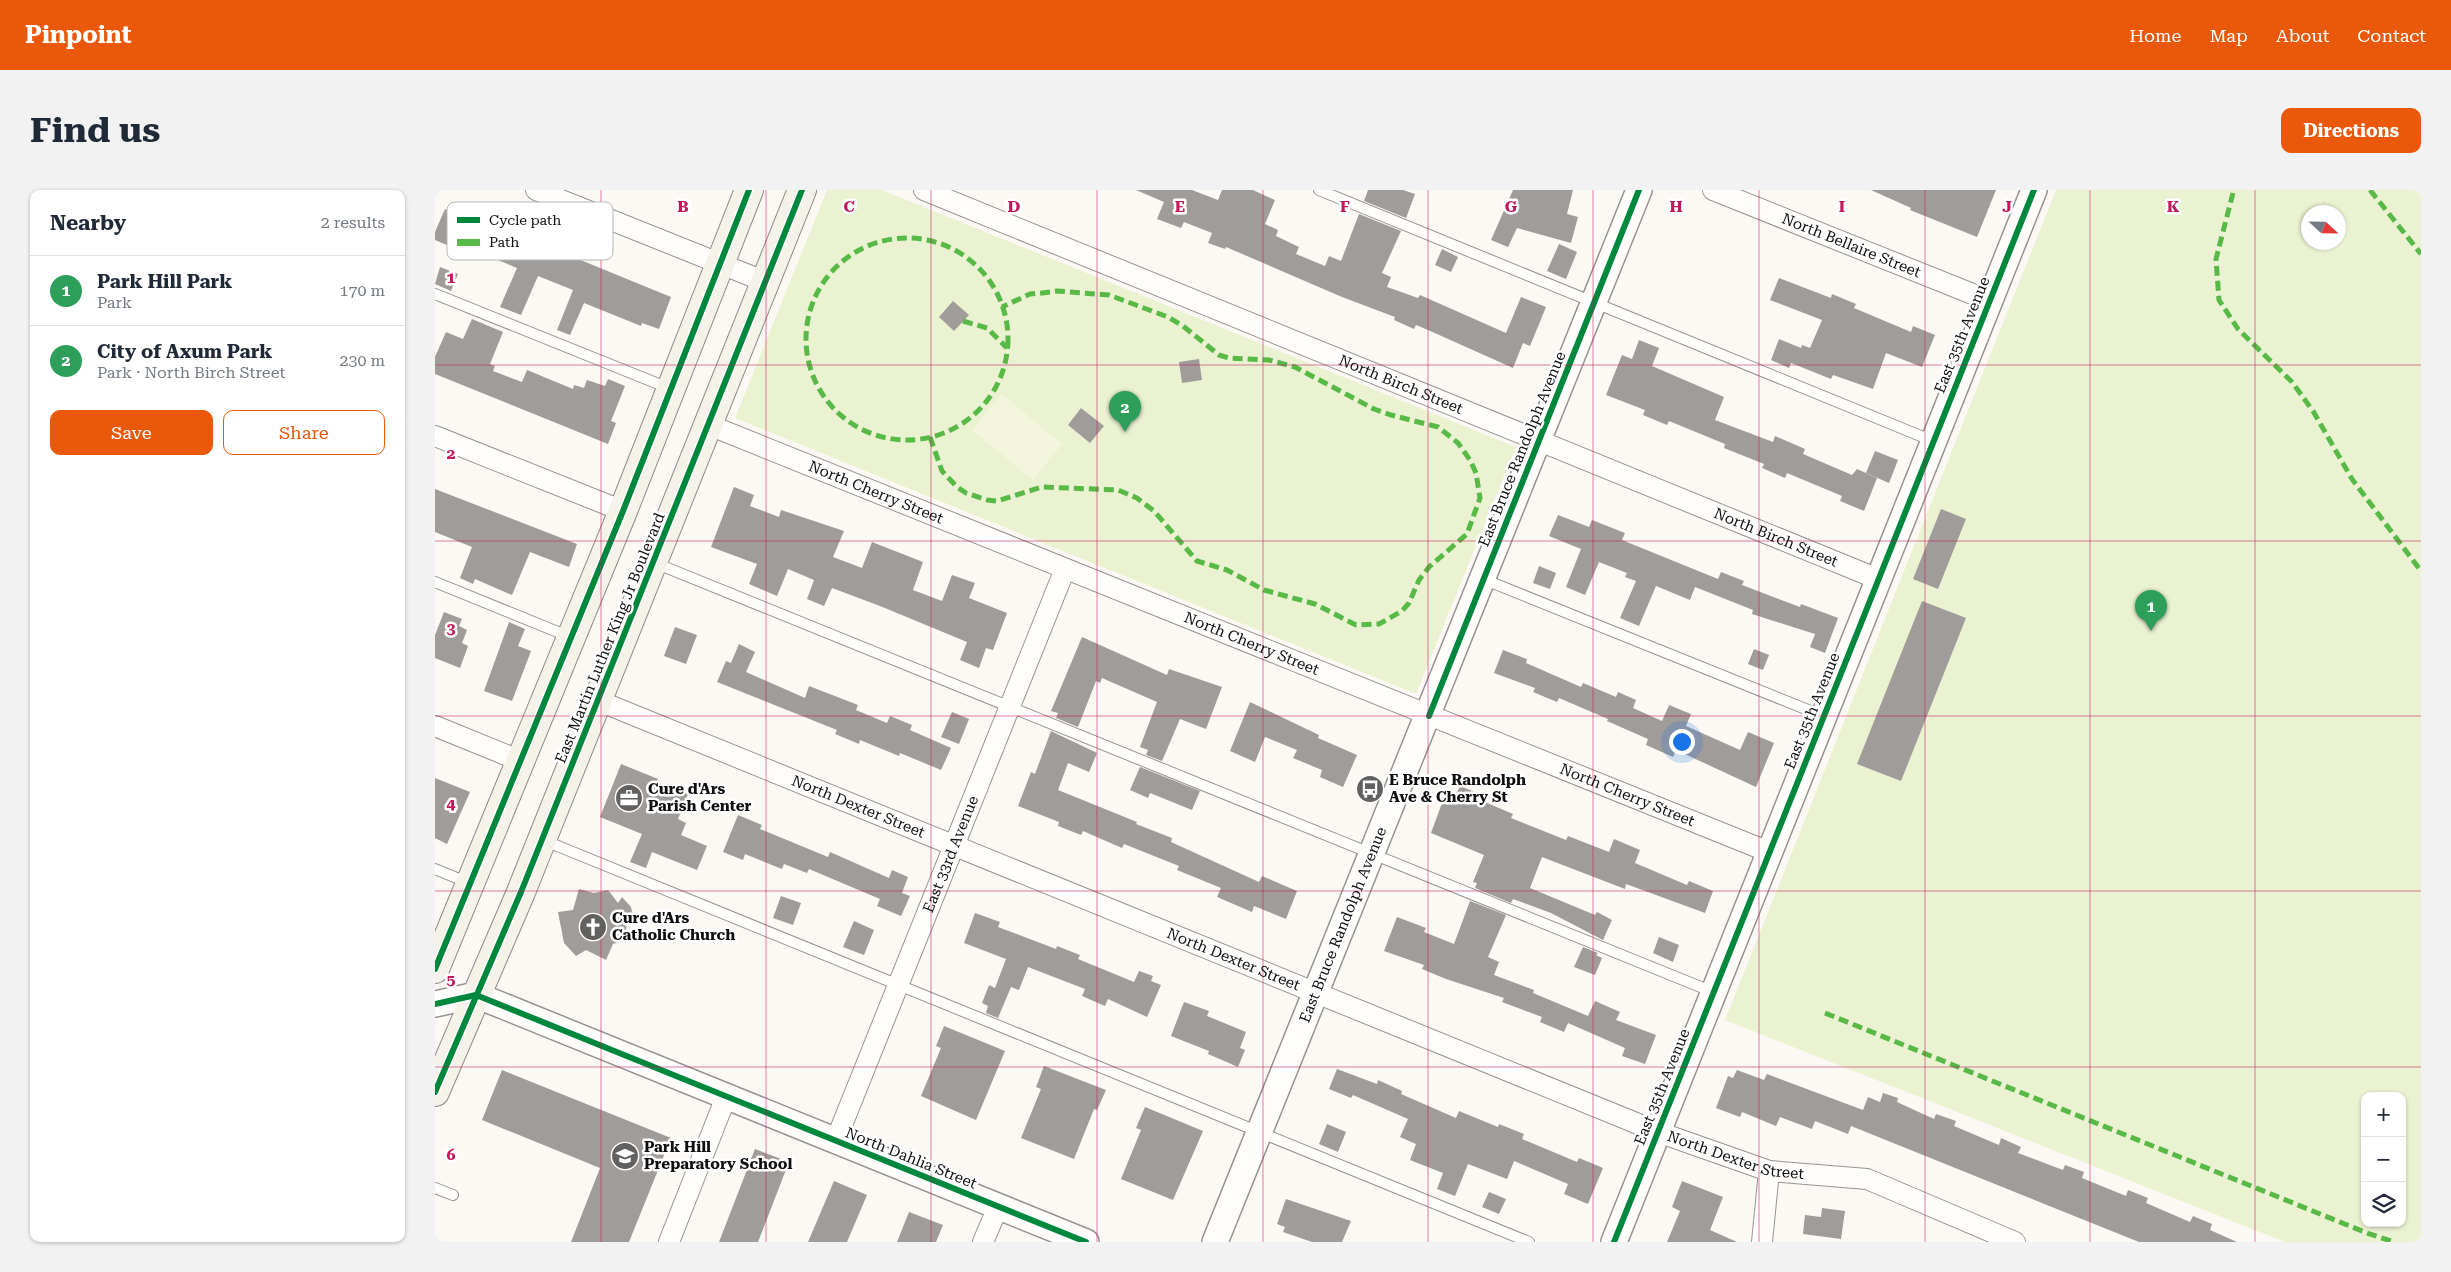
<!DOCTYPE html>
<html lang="en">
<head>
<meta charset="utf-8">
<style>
  :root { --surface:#fff; --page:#f2f2f3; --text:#1f2937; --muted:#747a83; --line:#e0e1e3; --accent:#ea580c }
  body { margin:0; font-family:"Roboto Serif",serif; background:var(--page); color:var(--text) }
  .controls { position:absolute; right:15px; bottom:15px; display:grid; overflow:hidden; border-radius:10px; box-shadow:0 1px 4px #0004 }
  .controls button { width:45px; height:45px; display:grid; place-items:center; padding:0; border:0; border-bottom:1px solid var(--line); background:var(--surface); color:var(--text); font:25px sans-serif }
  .compass { position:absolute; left:1866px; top:15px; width:45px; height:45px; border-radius:50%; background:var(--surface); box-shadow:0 1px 4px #0004; rotate:112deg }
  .you { position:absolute; left:1246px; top:551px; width:18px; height:18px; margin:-12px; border:4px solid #fff; border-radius:50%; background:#1a73e8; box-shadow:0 0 0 8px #1a73e833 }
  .badge { display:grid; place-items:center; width:32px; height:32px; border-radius:50%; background:var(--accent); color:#fff; font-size:16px; font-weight:700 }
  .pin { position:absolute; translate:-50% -41px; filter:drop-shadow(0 1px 2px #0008) }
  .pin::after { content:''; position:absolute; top:26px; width:18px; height:15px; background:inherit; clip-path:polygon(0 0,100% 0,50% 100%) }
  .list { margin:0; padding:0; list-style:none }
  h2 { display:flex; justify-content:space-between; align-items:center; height:65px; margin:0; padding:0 20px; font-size:21px }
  h2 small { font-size:16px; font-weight:400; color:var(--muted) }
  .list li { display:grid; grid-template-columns:32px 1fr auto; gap:15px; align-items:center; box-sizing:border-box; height:70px; padding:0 20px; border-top:1px solid var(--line) }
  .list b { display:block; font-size:19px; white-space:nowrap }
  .list p { margin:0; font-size:16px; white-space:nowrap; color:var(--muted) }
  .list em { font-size:16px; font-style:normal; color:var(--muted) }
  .actions { display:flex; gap:10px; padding:15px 20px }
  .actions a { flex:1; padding:11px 0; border:1px solid var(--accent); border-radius:10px; text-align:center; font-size:18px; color:var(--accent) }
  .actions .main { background:var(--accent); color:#fff }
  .icon { flex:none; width:28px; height:28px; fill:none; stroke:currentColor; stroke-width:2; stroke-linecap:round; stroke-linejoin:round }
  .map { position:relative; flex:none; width:1986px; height:1052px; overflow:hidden; border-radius:10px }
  header { display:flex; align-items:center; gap:30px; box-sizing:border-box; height:70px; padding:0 25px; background:var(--accent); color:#fff }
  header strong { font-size:24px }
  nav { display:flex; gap:28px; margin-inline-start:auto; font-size:18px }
  .intro { display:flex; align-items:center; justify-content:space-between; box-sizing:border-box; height:120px; padding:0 30px }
  h1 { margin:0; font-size:35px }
  .button { padding:12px 22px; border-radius:10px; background:var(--accent); color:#fff; font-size:18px; font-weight:700 }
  main { display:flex; gap:30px; padding:0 30px }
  aside { flex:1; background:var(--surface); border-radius:10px; box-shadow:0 1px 4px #0004 }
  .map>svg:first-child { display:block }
  .green { fill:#eaf2d2; fill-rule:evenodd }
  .pitch { fill:#f3f6dc }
  .building { fill:#9f9c99 }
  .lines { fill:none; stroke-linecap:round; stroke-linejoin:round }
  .service-casing { stroke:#969492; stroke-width:12 }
  .minor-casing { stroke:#969492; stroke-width:22 }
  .tertiary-casing { stroke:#969492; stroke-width:28 }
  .secondary-casing { stroke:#8c8b89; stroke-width:30 }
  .service { stroke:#fffefd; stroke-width:10 }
  .minor { stroke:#fffefd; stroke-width:20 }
  .tertiary { stroke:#fffefd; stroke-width:25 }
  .secondary { stroke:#f5f2ea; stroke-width:28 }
  .quiet { stroke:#58b947; stroke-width:5; stroke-dasharray:10 5; stroke-linecap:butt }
  .cycleway-casing { stroke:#fff; stroke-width:9 }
  .cycleway { stroke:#00873e; stroke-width:6 }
  .grid { fill:none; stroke:#c2185b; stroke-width:1; stroke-opacity:0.55 }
  .labels { text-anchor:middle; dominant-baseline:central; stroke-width:5; stroke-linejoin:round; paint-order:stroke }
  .street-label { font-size:15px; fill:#0f0f0f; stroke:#fff }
  .poi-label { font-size:15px; font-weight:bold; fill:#0f0f0f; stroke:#fff; text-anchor:start }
  .key { fill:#fff; stroke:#b7b7b7; stroke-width:1 }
  .key-label { font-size:14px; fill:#0f0f0f }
  .grid-label { font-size:16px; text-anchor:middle; font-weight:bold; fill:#c2185b; stroke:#fff; stroke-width:5; stroke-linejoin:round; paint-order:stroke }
</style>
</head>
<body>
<header>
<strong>Pinpoint</strong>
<nav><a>Home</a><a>Map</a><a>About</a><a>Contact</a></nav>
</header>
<div class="intro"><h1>Find us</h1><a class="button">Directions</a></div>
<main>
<aside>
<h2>Nearby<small>2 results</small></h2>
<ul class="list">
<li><span class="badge" style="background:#2e9e5b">1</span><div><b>Park Hill Park</b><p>Park</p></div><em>170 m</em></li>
<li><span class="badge" style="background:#2e9e5b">2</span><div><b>City of Axum Park</b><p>Park · North Birch Street</p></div><em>230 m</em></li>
</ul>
<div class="actions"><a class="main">Save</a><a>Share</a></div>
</aside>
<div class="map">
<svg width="1986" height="1052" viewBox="0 0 1986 1052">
  <rect width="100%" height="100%" fill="#fcf9f4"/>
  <g class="green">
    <polygon points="392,0 447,0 1081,257 981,504 300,228"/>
    <path d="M1621,0H1986V1052H1850L1290,830ZM1874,22H1904V52H1874ZM1930,906H1967V1033H1930Z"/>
  </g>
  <polygon class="pitch" points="567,204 627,254 598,290 537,240"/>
  <g class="building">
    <polygon points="701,0 757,0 783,10 787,0 818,0 840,10 830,34 843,40 841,46 864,57 861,64 890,76 894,66 906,71 924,24 966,41 947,83 956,87 952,97 983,108 985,105 1071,143 1086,107 1111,117 1095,156 1088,153 1078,178 993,140 981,135 979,139 959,130 960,127 907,107 791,57 790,59 773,53 777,43 749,32 746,38 722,29 729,12"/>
    <polygon points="933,0 968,0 980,4 971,28 929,11"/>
    <polygon points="1078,0 1138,0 1132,24 1143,27 1136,53 1082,38 1073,57 1056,50"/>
    <polygon points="1436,0 1561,0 1542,47 1475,20 1476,18"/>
    <polygon points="10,19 46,35 47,32 92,51 92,49 121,60 236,107 224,139 207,133 206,136 149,113 135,145 122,140 138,100 103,86 86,125 65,117 82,78 29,56 26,61 0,50 0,42"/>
    <polygon points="1124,54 1142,62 1131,89 1112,81"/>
    <polygon points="1007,59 1023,67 1016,82 1000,75"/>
    <polygon points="5,77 23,84 16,101 0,94"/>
    <polygon points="1344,88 1396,108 1397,104 1421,114 1419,118 1476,142 1478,136 1500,145 1487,177 1451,163 1438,199 1398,185 1396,189 1356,173 1354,178 1336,170 1344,149 1366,158 1367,155 1375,158 1387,130 1335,110"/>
    <polygon points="518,111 534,125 519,141 504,127"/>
    <polygon points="37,129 68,142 55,174 60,176 58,181 87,192 92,180 138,199 139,195 149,198 152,190 170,196 173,189 190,196 176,231 181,233 173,254 0,184 0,167 11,142 28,149"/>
    <polygon points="1204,150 1224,158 1217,176 1289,207 1280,230 1338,252 1340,246 1370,259 1368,264 1417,285 1422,279 1442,288 1429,321 1405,311 1407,306 1352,283 1350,288 1327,278 1329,274 1289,258 1290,254 1234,231 1232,235 1208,225 1210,220 1171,205 1187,165 1197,169"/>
    <polygon points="764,169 767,190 747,193 744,172"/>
    <polygon points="646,218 669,236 655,253 633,235"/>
    <polygon points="1440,261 1463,270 1454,293 1431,283"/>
    <polygon points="299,297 319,305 315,316 344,327 346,320 409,341 398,367 427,378 437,352 488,372 478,400 507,411 517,385 540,393 534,408 572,423 558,460 551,458 544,478 525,470 532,452 445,416 397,398 389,416 372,409 379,390 353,379 342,406 314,394 322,374 276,357"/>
    <polygon points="0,299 142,354 134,377 95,362 77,405 40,389 38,394 25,388 37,357 0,342"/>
    <polygon points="1506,319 1531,329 1503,399 1478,389"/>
    <polygon points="1123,325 1154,337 1157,330 1190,343 1187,350 1283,389 1286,382 1309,391 1307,395 1365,417 1366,414 1403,428 1390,463 1375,457 1380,444 1317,424 1318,420 1260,397 1255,410 1221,396 1204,436 1185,428 1201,391 1190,387 1192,383 1164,372 1150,405 1131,397 1146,359 1114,346"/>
    <polygon points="1104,376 1121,383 1115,399 1098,393"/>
    <polygon points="1487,411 1531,428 1466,591 1422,574"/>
    <polygon points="9,422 27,429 24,436 32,440 27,453 33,456 25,478 0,468 0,445"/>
    <polygon points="74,432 90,439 83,456 96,461 77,511 49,501"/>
    <polygon points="240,437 262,445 251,474 229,466"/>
    <polygon points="647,447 732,485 734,479 787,497 771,539 745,529 727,571 711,565 713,560 705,557 722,512 667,488 665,493 661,491 643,537 621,528 623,523 616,521"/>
    <polygon points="304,454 320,462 311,482 370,508 374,496 423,515 421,520 452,533 455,526 477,535 475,540 516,558 506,580 465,563 464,566 425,550 424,554 400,544 402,540 282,492 291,471 296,473"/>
    <polygon points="1319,459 1334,465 1328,480 1313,474"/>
    <polygon points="1068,460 1092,469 1091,473 1146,497 1148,493 1181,507 1183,502 1201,510 1198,518 1227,531 1234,515 1256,524 1251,536 1305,560 1313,542 1339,553 1321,597 1241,560 1238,567 1211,555 1213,549 1172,531 1173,529 1124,508 1122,512 1098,502 1100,498 1059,483"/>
    <polygon points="815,512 884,545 883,548 922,565 908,597 885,587 887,580 858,568 862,560 830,547 820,572 795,561"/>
    <polygon points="517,522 534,529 524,554 506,547"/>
    <polygon points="616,541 662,563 654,582 633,573 623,600 702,632 701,634 737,648 736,652 824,692 827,686 862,701 851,729 819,716 817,722 782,707 786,698 742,680 744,676 689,654 687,658 648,641 646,645 623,636 624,632 583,616 596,582 600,584"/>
    <polygon points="186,574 223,589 222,592 253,604 243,629 251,633 246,645 272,656 262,680 217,662 211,678 195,672 207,644 165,627"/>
    <polygon points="705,577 765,601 757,620 715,603 713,608 695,600"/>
    <polygon points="0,588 35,602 12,654 0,648"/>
    <polygon points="1025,596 1040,602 1038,607 1078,624 1076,628 1131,650 1133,646 1174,662 1179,649 1205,660 1200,673 1252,695 1254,691 1278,701 1270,723 1191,694 1190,699 1107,667 1095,698 1160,725 1162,722 1177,730 1168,750 1116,723 1078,709 1076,713 1040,698 1042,693 1038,692 1049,665 996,643 1011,602 1021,605"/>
    <polygon points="303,625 327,635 325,639 393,667 395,662 454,688 457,680 473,687 467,703 475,706 466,726 442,716 445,709 374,679 372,683 349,674 347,679 310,664 308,670 288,662"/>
    <polygon points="144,699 159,703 173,700 183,713 187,707 196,717 199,732 191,732 192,750 178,754 171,770 151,760 141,766 129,753 123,722 138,720"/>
    <polygon points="346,706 366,713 358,735 338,728"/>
    <polygon points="1035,711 1071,725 1053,767 1064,772 1059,785 1099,800 1098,803 1153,826 1160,811 1185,822 1181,830 1221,845 1210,874 1187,866 1190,858 1133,833 1129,842 1105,832 1107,827 1067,812 1069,808 1011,789 987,779 989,775 949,761 962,727 991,738 989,742 1019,754"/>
    <polygon points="540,723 565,732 563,737 621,759 622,756 645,765 643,769 699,792 704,781 718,786 716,791 726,795 712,827 673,809 670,816 647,806 650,799 593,777 584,800 576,797 563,828 551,823 553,816 547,813 554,795 560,798 571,769 529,753"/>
    <polygon points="419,731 439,740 429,765 408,757"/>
    <polygon points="1224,747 1244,755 1238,772 1218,763"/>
    <polygon points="1148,757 1163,763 1161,765 1167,768 1160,785 1139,777"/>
    <polygon points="749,812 774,821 772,826 811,842 805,858 810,860 803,877 773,864 774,861 736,846"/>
    <polygon points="509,836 570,861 541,930 486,906 506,858 501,856"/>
    <polygon points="609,876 671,900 662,920 659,919 639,969 586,948 606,899 601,897"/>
    <polygon points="902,879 942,894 943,890 967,901 966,904 1021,928 1024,921 1063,937 1064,934 1089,944 1087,949 1142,972 1144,968 1168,978 1153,1014 1129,1004 1133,994 1079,971 1072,989 1033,974 1020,1006 1002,999 1008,983 975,970 981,954 965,947 973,929 918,905 916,908 894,899"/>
    <polygon points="67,880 236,948 194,1052 136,1052 165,978 47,930"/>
    <polygon points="1302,880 1329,890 1332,884 1428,920 1433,907 1445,912 1448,903 1463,908 1462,912 1499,929 1501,924 1521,931 1519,936 1564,955 1566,948 1586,957 1583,963 1628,980 1630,975 1649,982 1647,988 1691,1006 1693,1000 1713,1008 1711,1013 1755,1032 1758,1026 1777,1034 1775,1040 1802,1052 1704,1052 1416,936 1413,944 1380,931 1377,939 1345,927 1341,936 1307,922 1305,927 1281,918 1293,886 1298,888"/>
    <polygon points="710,917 768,941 738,1010 686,989 706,940 701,938"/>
    <polygon points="892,934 911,942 903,962 884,954"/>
    <polygon points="320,959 354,972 323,1052 284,1052"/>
    <polygon points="399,991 432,1005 412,1052 373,1052"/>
    <polygon points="1247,991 1288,1007 1275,1040 1302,1052 1232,1052 1245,1021 1237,1017"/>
    <polygon points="1054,1002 1071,1009 1064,1024 1047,1017"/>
    <polygon points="851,1009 916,1031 907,1052 877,1052 848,1042 850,1037 842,1034"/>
    <polygon points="1387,1018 1410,1021 1406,1049 1368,1044 1370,1025 1386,1027"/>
    <polygon points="474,1022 508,1035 501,1052 462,1052"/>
  </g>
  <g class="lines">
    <g class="service-casing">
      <g id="service">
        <polyline points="884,0 1498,251"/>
        <polyline points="0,104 236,199"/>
        <polyline points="220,373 1278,802"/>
        <polyline points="1048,389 1388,526"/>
        <polyline points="0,392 135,447"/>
        <polyline points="108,650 1094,1052"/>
        <polyline points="0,679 34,693"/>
        <polyline points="0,998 18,1005"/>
      </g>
    </g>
    <g class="minor-casing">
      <g id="minor">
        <polyline points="101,0 331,92"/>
        <path id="s1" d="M489,0L1443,389"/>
        <path id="s2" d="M1278,0L1555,111"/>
        <path id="s3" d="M274,235L1334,662"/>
        <polyline points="0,246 188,321"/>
        <path id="s4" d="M164,511L1223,942L1334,981L1432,989L1580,1052"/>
        <polyline points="0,536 86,571"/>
        <path id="s5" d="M401,950L630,379"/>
        <polyline points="234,1052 291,907"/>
        <polyline points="548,1052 563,1017"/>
        <polyline points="1327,1052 1334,981"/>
      </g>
    </g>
    <g class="tertiary-casing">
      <g id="tertiary">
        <polyline points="0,814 41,805 651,1052"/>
        <path id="s6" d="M780,1052L1204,0"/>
        <polyline points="1179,1052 1599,0"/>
      </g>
    </g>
    <g class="secondary-casing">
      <g id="secondary">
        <polyline points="0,779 188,321 314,0"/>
        <polyline points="0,902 86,702 367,0"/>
      </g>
    </g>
    <use href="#service" class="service"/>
    <use href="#minor" class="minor"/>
    <use href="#tertiary" class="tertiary"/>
    <use href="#secondary" class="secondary"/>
    <g class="quiet">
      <polyline points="1935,0 1986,64"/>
      <polyline points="1798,3 1781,69 1784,110 1803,139 1857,192 1878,221 1917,289 1986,381"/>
      <circle cx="472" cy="149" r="101"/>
      <polyline points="528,131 552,138 572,158"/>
      <polyline points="495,247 507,281 522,297 531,303 552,310 562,311 607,297 683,300 702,308 719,321 762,371 792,380 829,400 880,414 921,435 944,434 967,421 974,413 984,390 994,377 1032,344 1045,308 1041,283 1035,270 1023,253 1003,237 956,225 939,219 860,177 834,170 794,168 784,165 748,136 733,127 674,105 622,101 607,103 595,104 567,117"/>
      <polyline points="1390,823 1932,1043 1959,1052"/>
    </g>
    <g class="cycleway-casing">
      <g id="cycleway">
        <polyline points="994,526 1204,0"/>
        <polyline points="0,779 188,321 314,0"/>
        <polyline points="0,814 41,805 651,1052"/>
        <polyline points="0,902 86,702 367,0"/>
        <polyline points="1179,1052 1599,0"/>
      </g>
    </g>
    <use href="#cycleway" class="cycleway"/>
  </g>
  <path class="grid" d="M166,0V1052M331,0V1052M496,0V1052M662,0V1052M828,0V1052M993,0V1052M1158,0V1052M1324,0V1052M1490,0V1052M1655,0V1052M1820,0V1052M0,175H1986M0,351H1986M0,526H1986M0,701H1986M0,877H1986"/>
  <defs>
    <g id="bus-disc" transform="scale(1.4375)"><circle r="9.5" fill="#62615f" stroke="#fff"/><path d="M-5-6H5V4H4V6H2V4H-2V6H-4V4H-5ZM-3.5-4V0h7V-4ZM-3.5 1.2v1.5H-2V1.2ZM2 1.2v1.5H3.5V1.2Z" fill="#fff"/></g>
    <g id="office-disc" transform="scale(1.4375)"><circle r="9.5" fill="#62615f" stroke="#fff"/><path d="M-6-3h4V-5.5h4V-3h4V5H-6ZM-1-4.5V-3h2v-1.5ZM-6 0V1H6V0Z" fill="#fff"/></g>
    <g id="church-disc" transform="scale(1.4375)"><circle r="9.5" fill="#62615f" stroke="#fff"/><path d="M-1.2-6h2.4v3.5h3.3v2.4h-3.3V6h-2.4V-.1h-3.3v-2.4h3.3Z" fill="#fff"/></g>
    <g id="school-disc" transform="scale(1.4375)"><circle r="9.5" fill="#62615f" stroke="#fff"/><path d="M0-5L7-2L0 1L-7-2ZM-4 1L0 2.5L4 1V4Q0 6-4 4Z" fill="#fff"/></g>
  </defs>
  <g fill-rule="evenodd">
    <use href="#bus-disc" x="935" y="599"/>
    <use href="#office-disc" x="194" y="608"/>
    <use href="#church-disc" x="158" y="737"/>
    <use href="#school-disc" x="190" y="966"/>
  </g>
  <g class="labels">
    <g class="street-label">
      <text stroke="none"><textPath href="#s2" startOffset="149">North Bellaire Street</textPath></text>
      <text transform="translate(1527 145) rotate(-68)">East 35th Avenue</text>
      <text stroke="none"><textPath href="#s1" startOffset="515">North Birch Street</textPath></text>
      <text transform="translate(1087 259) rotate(-68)">East Bruce Randolph Avenue</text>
      <text stroke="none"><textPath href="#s3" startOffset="180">North Cherry Street</textPath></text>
      <text stroke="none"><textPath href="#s1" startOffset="920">North Birch Street</textPath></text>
      <text transform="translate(175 448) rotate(-68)">East Martin Luther King Jr Boulevard</text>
      <text stroke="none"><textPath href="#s3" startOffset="585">North Cherry Street</textPath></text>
      <text transform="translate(1377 521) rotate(-68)">East 35th Avenue</text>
      <text stroke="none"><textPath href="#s3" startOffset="990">North Cherry Street</textPath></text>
      <text stroke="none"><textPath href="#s4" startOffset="280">North Dexter Street</textPath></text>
      <text stroke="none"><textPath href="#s5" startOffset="308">East 33rd Avenue</textPath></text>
      <text stroke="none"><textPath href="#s6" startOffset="342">East Bruce Randolph Avenue</textPath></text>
      <text stroke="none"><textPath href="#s4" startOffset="685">North Dexter Street</textPath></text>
      <text transform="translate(1227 897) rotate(-68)">East 35th Avenue</text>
      <text stroke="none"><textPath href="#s4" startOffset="1225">North Dexter Street</textPath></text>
      <text transform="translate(476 968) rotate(22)">North Dahlia Street</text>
    </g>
    <g class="poi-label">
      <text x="954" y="590">E Bruce Randolph<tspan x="954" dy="17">Ave &amp; Cherry St</tspan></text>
      <text x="213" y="599">Cure d'Ars<tspan x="213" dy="17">Parish Center</tspan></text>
      <text x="177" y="728">Cure d'Ars<tspan x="177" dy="17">Catholic Church</tspan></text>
      <text x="209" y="957">Park Hill<tspan x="209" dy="17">Preparatory School</tspan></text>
    </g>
  </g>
  <rect x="12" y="12" width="166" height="58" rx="8" class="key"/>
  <rect x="22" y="27" width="23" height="6" fill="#00873e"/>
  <rect x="22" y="49" width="23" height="7" fill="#58b947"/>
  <g class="key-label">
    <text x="54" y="35">Cycle path</text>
    <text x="54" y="57">Path</text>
  </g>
  <g class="grid-label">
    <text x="248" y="22">B</text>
    <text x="414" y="22">C</text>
    <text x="579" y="22">D</text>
    <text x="745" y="22">E</text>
    <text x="910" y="22">F</text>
    <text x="1076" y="22">G</text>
    <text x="1241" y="22">H</text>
    <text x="1407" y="22">I</text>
    <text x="1572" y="22">J</text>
    <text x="1738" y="22">K</text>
    <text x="16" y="93">1</text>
    <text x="16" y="269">2</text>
    <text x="16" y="444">3</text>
    <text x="16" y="619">4</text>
    <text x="16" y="795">5</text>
    <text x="16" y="970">6</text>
  </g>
</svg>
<div class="controls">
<button>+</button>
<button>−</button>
<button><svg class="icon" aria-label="layers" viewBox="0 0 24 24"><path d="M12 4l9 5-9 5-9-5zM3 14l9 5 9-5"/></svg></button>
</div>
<svg class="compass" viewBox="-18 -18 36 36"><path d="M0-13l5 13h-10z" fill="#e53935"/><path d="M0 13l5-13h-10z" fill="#747a83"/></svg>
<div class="you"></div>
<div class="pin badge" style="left:1716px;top:441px;background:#2e9e5b">1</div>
<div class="pin badge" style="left:690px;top:242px;background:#2e9e5b">2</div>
</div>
</main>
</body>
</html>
